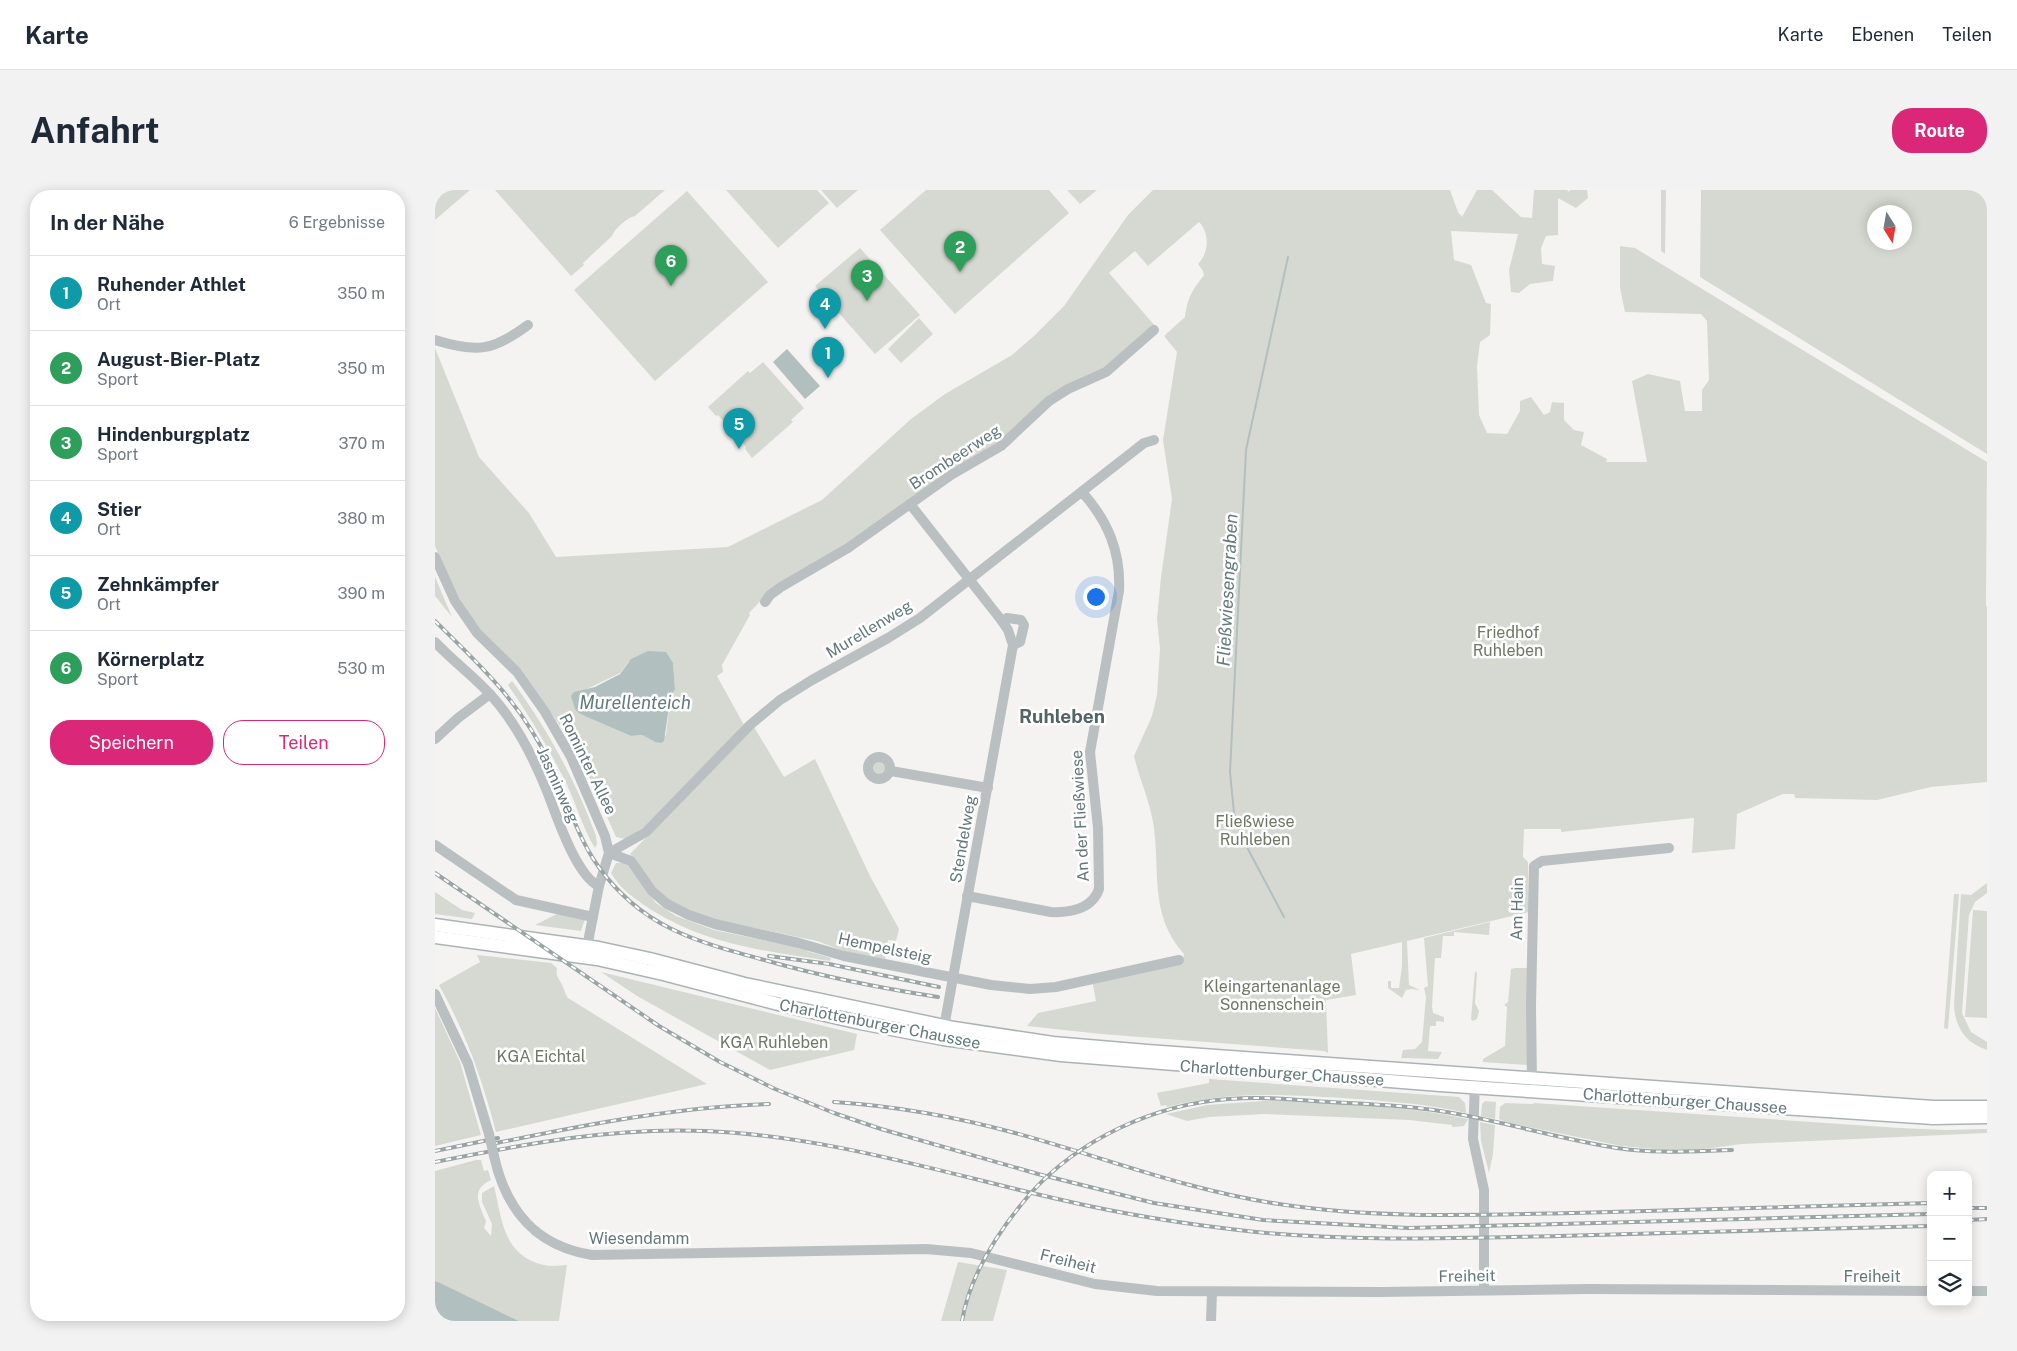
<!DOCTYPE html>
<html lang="de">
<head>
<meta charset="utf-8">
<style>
  :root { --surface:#fff; --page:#f2f2f3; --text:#1f2937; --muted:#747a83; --line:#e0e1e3; --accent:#db2777 }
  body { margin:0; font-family:"Public Sans",sans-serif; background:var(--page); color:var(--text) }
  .controls { position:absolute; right:15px; bottom:15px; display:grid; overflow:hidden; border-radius:10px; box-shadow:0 2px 12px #0003 }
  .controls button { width:45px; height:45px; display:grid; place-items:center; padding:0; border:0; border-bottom:1px solid var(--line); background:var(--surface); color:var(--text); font:25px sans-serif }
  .compass { position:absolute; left:1432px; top:15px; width:45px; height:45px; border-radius:50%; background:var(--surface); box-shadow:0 2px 12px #0003; rotate:169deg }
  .you { position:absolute; left:660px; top:406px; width:18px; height:18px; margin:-12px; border:4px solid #fff; border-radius:50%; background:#1a73e8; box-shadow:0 0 0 8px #1a73e833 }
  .badge { display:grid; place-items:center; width:32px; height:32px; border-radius:50%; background:var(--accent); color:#fff; font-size:16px; font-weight:700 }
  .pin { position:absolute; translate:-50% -41px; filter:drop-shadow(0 1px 2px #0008) }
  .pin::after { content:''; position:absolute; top:26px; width:18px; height:15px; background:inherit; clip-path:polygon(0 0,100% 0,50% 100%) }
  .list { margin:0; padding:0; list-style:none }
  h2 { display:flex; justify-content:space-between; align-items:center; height:65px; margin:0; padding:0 20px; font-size:21px }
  h2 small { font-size:16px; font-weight:400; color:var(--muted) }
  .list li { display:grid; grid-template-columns:32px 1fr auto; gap:15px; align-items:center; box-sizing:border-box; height:75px; padding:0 20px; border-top:1px solid var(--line) }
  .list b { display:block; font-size:19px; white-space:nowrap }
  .list p { margin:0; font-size:16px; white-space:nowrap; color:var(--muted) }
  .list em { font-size:16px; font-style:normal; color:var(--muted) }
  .actions { display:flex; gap:10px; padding:15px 20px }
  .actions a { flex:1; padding:11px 0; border:1px solid var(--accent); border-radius:20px; text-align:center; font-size:18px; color:var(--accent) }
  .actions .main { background:var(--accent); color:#fff }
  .icon { flex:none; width:28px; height:28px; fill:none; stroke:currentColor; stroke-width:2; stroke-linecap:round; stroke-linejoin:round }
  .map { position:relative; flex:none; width:1552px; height:1131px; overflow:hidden; border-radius:20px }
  header { display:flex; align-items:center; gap:30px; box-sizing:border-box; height:70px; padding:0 25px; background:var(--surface); border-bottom:1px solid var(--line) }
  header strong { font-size:24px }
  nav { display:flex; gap:28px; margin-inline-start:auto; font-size:18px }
  .intro { display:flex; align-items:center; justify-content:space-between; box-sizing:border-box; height:120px; padding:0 30px }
  h1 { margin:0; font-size:35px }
  .button { padding:12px 22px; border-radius:20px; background:var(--accent); color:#fff; font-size:18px; font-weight:700 }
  main { display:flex; gap:30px; padding:0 30px }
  aside { flex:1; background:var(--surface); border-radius:20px; box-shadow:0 2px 12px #0003 }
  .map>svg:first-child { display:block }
  .green { fill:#d6d9d1; fill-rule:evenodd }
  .water { fill:#b1c0bf }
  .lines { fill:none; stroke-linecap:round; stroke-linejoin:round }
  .stream { stroke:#b1c0bf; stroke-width:2 }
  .major-casing { stroke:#acb3b4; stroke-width:15 }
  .minor { stroke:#bac0c1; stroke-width:10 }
  .major { stroke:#fff; stroke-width:12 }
  .rail-casing { stroke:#9aa4a5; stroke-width:4 }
  .rail { stroke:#fff; stroke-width:2; stroke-dasharray:5.5; stroke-linecap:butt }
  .minor-bridge { stroke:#bac0c1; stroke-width:10 }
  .labels { text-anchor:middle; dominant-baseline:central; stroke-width:5; stroke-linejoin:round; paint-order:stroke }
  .street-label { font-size:16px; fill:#63787a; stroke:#fff }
  .park-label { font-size:16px; fill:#6f7765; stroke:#fff }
  .water-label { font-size:18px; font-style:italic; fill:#637b79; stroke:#fff }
  .quarter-label { font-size:19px; font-weight:bold; fill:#546465; stroke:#fff }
</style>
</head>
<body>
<header>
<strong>Karte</strong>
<nav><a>Karte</a><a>Ebenen</a><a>Teilen</a></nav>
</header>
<div class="intro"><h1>Anfahrt</h1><a class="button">Route</a></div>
<main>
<aside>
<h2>In der Nähe<small>6 Ergebnisse</small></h2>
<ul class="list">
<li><span class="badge" style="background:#0f9aa8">1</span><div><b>Ruhender Athlet</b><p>Ort</p></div><em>350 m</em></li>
<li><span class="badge" style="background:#2e9e5b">2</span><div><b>August-Bier-Platz</b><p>Sport</p></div><em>350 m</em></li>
<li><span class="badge" style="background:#2e9e5b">3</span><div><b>Hindenburgplatz</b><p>Sport</p></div><em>370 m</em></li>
<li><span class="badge" style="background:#0f9aa8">4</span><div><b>Stier</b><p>Ort</p></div><em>380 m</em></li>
<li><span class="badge" style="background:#0f9aa8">5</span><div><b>Zehnkämpfer</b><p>Ort</p></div><em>390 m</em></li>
<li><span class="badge" style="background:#2e9e5b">6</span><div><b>Körnerplatz</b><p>Sport</p></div><em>530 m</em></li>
</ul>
<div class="actions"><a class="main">Speichern</a><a>Teilen</a></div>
</aside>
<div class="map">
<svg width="1552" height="1131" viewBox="0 0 1552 1131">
  <rect width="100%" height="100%" fill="#f4f3f1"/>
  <g class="green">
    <polygon points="2,0 35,0 0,30 0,2"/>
    <path d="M60,0H230L200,26C192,28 180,38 177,46L148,73L149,75L136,86Z"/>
    <polygon points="291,0 382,0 394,13 343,58"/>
    <polygon points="386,0 423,0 402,18"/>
    <polygon points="491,0 614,0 634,23 520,124 445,40"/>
    <polygon points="632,0 662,0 645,14"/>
    <path d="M718,0H1015L1023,22L1027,27L1042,0H1057L1086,27L1097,28L1099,0H1132L1134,2L1135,0H1152L1153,8L1141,18L1123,8V45L1111,46L1106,58L1107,74L1120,76L1118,91L1095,94L1084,103L1076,102L1074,80L1083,44L1016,41L1019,70L1036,75L1051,113L1056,114L1055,145L1045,152L1042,176L1044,225L1052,243L1072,244L1085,221V211L1096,207L1109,225L1115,222L1117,212L1129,213V230L1139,240L1149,242L1146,255L1172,269L1171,272H1212L1197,191L1213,184L1245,191L1250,221H1267V200L1274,190L1272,131L1266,124L1190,122L1185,98V56L1200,58L1552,272L1551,416L1552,417V592L1496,597L1442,610L1360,608L1359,604H1348L1302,624L1300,659L1257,663L1259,628L1126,642V639H1089L1088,667L1093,672L1094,722L972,751L974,795L985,800L976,799L971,800L967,808L953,798V791H956V798H964L967,776V752L916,764L921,805L891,810L893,863L889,861L666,844L592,836L603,823L661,811L657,790L748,769L749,764C713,724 726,680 718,632C714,609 704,588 699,566L717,526L722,505L725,459L722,429L726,387L737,309L728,250L742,162L729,146L750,127C753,106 757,101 769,85L768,81L763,74C774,63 775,43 764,32L713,76L700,61L674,83L721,137L681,171L656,186L575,246L419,350L333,403L314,423L315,425L287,475L288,482L282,486L309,535L209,637L190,649L181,647L144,564L87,480L46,441L32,421L17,396L0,356V158L44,267L94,323L121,367L293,357L387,310L476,229L510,204L577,165L599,146L629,116L693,25ZM194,471L238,473L240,499L235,510L231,545L220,552L207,545L196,546L154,528L152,499L185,483Z"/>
    <polygon points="1226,0 1231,0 1230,64 1226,61"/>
    <path d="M1266,0H1552V264L1265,87ZM1440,22H1470V52H1440Z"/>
    <polygon points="252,1 333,92 220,191 139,100"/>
    <polygon points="425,58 485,125 440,164 380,96"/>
    <polygon points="484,128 498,144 466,173 453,159"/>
    <polygon points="328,172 369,218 356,230 358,232 317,268 310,259 311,257 283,225 281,226 273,217 313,181 315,183"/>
    <polygon points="0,387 17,427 0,406"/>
    <path d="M77,491C112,538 141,591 161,646L162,654L160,658C148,639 142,616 132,595C115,560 95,527 73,495Z"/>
    <polygon points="319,537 349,587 380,569 435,686 464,739 461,751 453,750 450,769 409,761 382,751 272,728 233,710 219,696 199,668 195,664"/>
    <circle cx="444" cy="577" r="9"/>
    <path d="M181,673H188L194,676L214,704L221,713L241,726L279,740L372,759V761L396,768L395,771C329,761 266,754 209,715C197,707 183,696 176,683Z"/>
    <path d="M1552,693V703L1540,712L1534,725L1527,823L1536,842L1552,852V860C1531,853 1520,838 1519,815L1526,704L1536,705Z"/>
    <polygon points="0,702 27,720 40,723 37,729 0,724"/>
    <polygon points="1519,704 1524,704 1513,839 1509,838"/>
    <polygon points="1538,720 1552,721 1552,828 1530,827"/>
    <polygon points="124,723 150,729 146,741 100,735"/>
    <polygon points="1055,732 1054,745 1019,742 1019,746 1008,746 1006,768 1000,768 997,816 998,823 1009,827 1009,832 1001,831 1001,836 995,836 993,861 1007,862 1003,869 966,868 968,860 980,859 987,852 991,807 989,798 993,796 989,748"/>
    <path d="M42,765L116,773L122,778C120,788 126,790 128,797C130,801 130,804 133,808L272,894L61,942C46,886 32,846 4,795L45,772Z"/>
    <polygon points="1080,778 1094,778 1092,875 1048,872 1048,869 1070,856 1072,817 1069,815 1073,812 1076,779"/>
    <polygon points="1040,781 1042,783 1040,813 1044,821 1042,829 1038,831 1036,829"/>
    <polygon points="166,782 422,844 419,860 335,880 202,806"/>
    <polygon points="0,818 25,872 46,945 0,956"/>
    <path d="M774,889L1024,907L1030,913L1031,923C995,914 959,912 922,909C854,905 799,900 732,917L731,915L726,916L722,903L774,893Z"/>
    <path d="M839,910C903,914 970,915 1033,929L1029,936L1017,937V935L974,930L831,924L774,927L752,931L731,924L772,915Z"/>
    <polygon points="1050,911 1061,912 1060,929 1046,926 1047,914"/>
    <polygon points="1070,913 1098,914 1099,913 1465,938 1511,940 1552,939 1552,943 1307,954 1261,960 1231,960 1186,956 1070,932 1064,929 1065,917"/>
    <polygon points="1045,932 1060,935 1058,964 1054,983 1046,951"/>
    <path d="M41,970H46L49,981L53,980L56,990C35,1000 44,1014 51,1031L49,1038L56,1046L57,1034L47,1012V1003L59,996C67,1029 68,1066 109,1075C116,1077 125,1075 132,1075L124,1131H84L0,1091V981Z"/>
    <polygon points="523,1072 572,1080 558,1131 506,1131"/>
  </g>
  <g class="water">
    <polygon points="352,159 385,196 370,209 338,172"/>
    <polygon points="213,461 231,462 238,473 240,499 235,510 229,551 226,553 220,552 207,545 196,546 154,528 144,523 140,519 136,506 139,502 160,497 185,484 196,469"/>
    <polygon points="0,1091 5,1093 84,1131 0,1131"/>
  </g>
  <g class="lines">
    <polyline class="stream" points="849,727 805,644 799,623 795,582 811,260 853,67"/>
    <g class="major-casing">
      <g id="major">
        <polyline points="0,735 164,758 215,769 310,794 519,838 618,853 712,861 1498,917 1552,917"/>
        <polyline points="0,747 162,769 228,784 351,816 425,833 508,849 626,865 1005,895 1498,928 1552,927"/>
      </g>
    </g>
    <g class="minor">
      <path d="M0,150C42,163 58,161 93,135"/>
      <polyline points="475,314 567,431 573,440 578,455 508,843"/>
      <polyline points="0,367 20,411 42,443 82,482 110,522 136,567 170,646 174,663 164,696 151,762"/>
      <polyline points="330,412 335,405 346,397 413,358 516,285 566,256 614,211 633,199 671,182 719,140"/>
      <polyline points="567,431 572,428 586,430 589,435 585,452 578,455"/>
      <path d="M0,452C15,468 32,481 48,497C76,524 97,564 112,601C121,624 141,686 164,696"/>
      <polyline points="0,549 23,528 55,504"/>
      <circle cx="444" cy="578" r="11"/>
      <polyline points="456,581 553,598"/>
      <polyline points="0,655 81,710 158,727"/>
      <polyline points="174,663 211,642 315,535 345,510 377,490 453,448 485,428 709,253 719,250"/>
      <polyline points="174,663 196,671 217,701 232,714 254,725 280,734 364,753 409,766 556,795 595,799 621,797 744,770"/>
      <path d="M532,706L616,722C635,723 657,719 664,699L663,638L655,562L684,401C686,362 673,331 647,302"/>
      <polyline points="0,804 33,874 54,944"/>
      <polyline points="1040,891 1038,949 1049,1000 1049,1100"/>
      <polyline points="1097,894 1096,815 1099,676 1107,671 1234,658"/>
      <path d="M59,966C71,1020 100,1056 157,1065L491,1059L536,1063L660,1094L722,1101L945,1102L1153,1099L1496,1101"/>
      <polyline points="1533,1101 1552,1101"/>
      <polyline points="776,1131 777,1102"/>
    </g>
    <use href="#major" class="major"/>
    <g class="rail-casing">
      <g id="rail">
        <path d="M0,431C47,477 86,513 115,574C132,608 141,645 163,676C208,739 263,752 333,771C389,787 445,798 503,807"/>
        <polyline points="0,683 224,836 285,872 340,899 399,923 446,939 603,984 719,1013 828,1030 973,1038 1496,1024"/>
        <polyline points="334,766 394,774 504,797"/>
        <path d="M399,912C461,916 521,927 580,943C668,967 754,1001 844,1014C942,1029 1041,1025 1139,1023C1258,1020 1377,1016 1496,1013"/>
        <path d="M57,954C149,935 240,917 334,914"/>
        <polyline points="0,961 63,948"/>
        <path d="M0,972C89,954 179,937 270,941C393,946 508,983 627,1010C691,1025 756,1035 821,1042C922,1052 1023,1048 1124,1046C1248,1042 1372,1039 1496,1036"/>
        <polyline points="1533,1018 1552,1018"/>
        <polyline points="1533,1030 1552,1029"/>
        <path d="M527,1131C535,1084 565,1039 595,1004C644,949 720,914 794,909C828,906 861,910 895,912C932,914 969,915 1005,921C1065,930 1123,949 1182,958C1220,964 1259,961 1297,960"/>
      </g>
    </g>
    <use href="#rail" class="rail"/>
    <polyline class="minor-bridge" points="54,944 59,966"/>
  </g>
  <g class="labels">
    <g class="street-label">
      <text transform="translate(520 267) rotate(-33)">Brombeerweg</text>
      <text transform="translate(434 439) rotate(-31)">Murellenweg</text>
      <text transform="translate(153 574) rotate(64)">Rominter Allee</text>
      <text transform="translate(123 595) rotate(66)">Jasminweg</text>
      <text transform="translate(645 626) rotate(-93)">An der Fließwiese</text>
      <text transform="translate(528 649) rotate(-80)">Stendelweg</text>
      <text transform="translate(1082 719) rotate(-89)">Am Hain</text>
      <text transform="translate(450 758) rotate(12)">Hempelsteig</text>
      <text transform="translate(445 834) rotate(11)">Charlottenburger Chaussee</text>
      <text transform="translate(847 883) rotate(4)">Charlottenburger Chaussee</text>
      <text transform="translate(1250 911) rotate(4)">Charlottenburger Chaussee</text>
      <text x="204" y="1048">Wiesendamm</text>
      <text transform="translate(633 1071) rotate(14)">Freiheit</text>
      <text transform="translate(1032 1086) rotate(-1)">Freiheit</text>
      <text x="1437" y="1086">Freiheit</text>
    </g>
    <g class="park-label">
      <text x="1073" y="442">Friedhof<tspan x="1073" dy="18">Ruhleben</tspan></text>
      <text x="820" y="631">Fließwiese<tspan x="820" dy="18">Ruhleben</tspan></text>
      <text x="837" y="796">Kleingartenanlage<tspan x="837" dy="18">Sonnenschein</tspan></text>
      <text x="339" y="852">KGA Ruhleben</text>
      <text x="106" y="866">KGA Eichtal</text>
    </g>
    <g class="water-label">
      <text transform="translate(792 400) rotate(-87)">Fließwiesengraben</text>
      <text x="200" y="512">Murellenteich</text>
    </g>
    <g class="quarter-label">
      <text x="627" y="526">Ruhleben</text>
    </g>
  </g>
</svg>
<div class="controls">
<button>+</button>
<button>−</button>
<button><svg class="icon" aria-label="layers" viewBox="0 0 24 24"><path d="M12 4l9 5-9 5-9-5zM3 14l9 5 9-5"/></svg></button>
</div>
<svg class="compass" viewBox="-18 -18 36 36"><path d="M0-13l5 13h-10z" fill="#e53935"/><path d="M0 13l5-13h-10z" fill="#747a83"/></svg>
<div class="you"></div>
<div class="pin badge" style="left:393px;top:188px;background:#0f9aa8">1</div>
<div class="pin badge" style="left:525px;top:82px;background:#2e9e5b">2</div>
<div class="pin badge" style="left:432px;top:111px;background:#2e9e5b">3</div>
<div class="pin badge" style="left:390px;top:139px;background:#0f9aa8">4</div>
<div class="pin badge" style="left:304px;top:259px;background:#0f9aa8">5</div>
<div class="pin badge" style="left:236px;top:96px;background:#2e9e5b">6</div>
</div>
</main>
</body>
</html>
